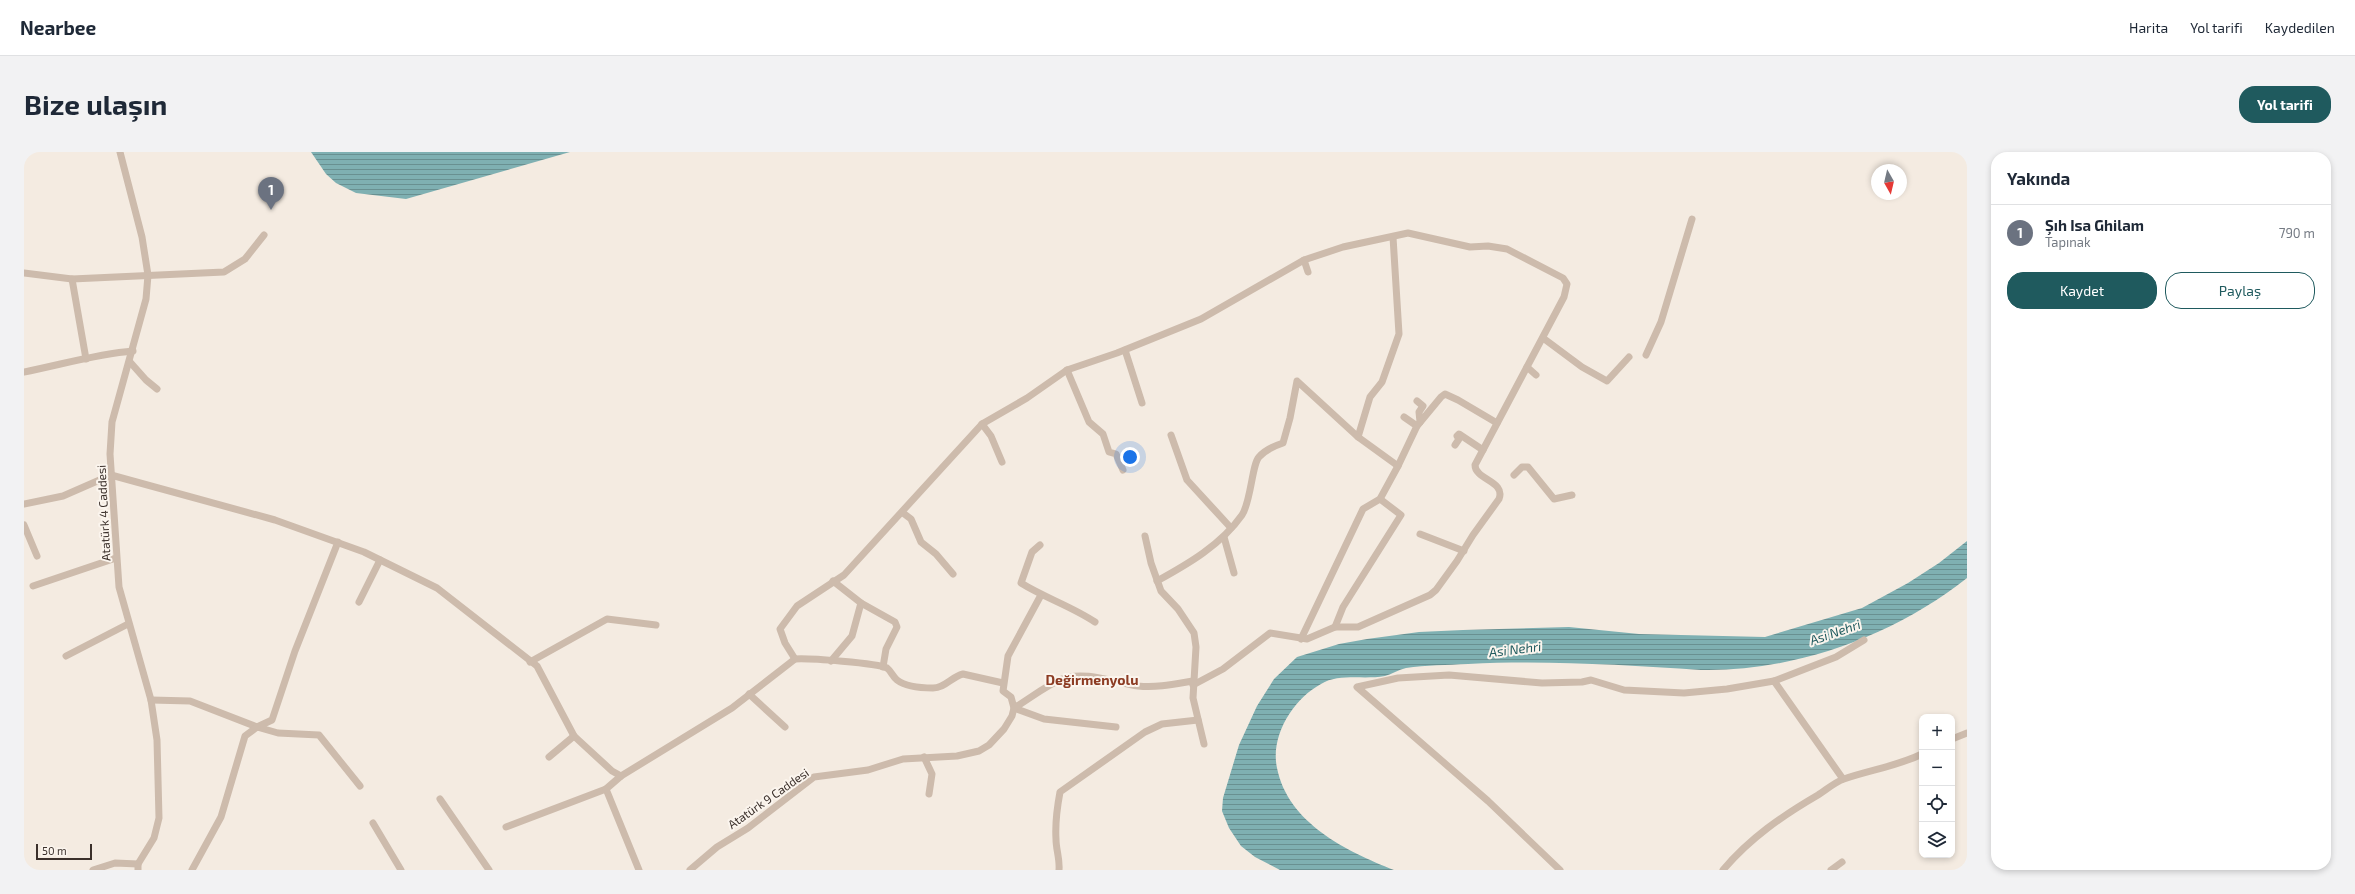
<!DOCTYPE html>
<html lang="tr">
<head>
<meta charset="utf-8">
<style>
  :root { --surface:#fff; --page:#f2f2f3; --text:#1f2937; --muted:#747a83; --line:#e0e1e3; --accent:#1f5a5e }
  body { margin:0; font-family:"Exo 2",sans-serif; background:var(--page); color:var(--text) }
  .controls { position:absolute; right:12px; bottom:12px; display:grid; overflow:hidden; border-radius:8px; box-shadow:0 2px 6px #0003 }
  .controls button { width:36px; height:36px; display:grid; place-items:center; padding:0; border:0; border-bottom:1px solid var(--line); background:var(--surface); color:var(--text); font:20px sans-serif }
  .compass { position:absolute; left:1847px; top:12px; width:36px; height:36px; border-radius:50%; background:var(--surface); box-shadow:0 2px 6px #0003; rotate:172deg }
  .scale { position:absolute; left:12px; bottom:10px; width:56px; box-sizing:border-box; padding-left:4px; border:2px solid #3b302b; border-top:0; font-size:11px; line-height:14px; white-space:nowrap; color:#3b302b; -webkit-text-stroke:3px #fbf5ee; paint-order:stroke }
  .you { position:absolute; left:1106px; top:305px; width:14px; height:14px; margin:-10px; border:3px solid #fff; border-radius:50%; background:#1a73e8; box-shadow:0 0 0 6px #1a73e833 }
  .badge { display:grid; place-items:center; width:26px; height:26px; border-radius:50%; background:var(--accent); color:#fff; font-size:13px; font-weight:700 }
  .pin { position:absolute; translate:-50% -33px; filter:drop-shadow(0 1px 2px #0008) }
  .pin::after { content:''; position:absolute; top:21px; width:14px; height:12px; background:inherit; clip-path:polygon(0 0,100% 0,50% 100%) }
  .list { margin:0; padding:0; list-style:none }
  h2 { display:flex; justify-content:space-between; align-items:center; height:52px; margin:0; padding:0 16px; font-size:17px }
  h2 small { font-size:13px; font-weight:400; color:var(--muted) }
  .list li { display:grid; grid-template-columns:26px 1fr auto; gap:12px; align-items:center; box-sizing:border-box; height:56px; padding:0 16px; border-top:1px solid var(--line) }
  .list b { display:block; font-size:15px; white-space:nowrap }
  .list p { margin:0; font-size:13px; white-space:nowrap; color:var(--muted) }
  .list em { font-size:13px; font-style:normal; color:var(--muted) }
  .actions { display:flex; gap:8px; padding:12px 16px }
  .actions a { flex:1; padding:9px 0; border:1px solid var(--accent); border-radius:16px; text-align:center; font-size:14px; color:var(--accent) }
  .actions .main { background:var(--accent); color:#fff }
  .icon { flex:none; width:22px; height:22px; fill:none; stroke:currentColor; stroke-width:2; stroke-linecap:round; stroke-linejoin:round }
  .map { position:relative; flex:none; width:1943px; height:718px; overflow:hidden; border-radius:16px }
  header { display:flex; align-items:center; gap:24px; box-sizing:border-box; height:56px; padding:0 20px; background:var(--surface); border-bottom:1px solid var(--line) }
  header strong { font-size:19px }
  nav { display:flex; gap:22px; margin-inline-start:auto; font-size:14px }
  .intro { display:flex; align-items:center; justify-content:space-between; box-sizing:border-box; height:96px; padding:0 24px }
  h1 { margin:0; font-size:28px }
  .button { padding:10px 18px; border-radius:16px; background:var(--accent); color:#fff; font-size:14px; font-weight:700 }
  main { display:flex; gap:24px; padding:0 24px }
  aside { flex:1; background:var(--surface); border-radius:16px; box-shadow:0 2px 6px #0003 }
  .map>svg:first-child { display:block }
  .water { fill:url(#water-rules) }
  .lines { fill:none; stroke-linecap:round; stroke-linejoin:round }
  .minor { stroke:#cdbbac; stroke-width:7 }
  .labels { text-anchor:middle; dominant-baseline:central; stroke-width:4; stroke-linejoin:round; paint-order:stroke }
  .street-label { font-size:12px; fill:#3b302b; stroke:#fbf5ee }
  .water-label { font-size:13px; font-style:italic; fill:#1f5a5e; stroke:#fbf5ee }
  .quarter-label { font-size:14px; font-weight:bold; fill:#8c3b22; stroke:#fbf5ee }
</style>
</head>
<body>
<header>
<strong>Nearbee</strong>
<nav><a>Harita</a><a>Yol tarifi</a><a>Kaydedilen</a></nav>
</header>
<div class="intro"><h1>Bize ulaşın</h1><a class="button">Yol tarifi</a></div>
<main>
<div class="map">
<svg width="1943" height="718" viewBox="0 0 1943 718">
  <defs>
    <pattern id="water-rules" width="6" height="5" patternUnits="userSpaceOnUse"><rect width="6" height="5" fill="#7fb0b2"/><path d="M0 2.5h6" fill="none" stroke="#699091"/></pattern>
  </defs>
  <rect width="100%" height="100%" fill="#f4ebe1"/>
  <g class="water">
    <polygon points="287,0 546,0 382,47 332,41 312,31 302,22"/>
    <path d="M1943,389V426C1870,484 1770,520 1677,518C1599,513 1522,508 1444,512C1423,513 1402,513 1382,516C1374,518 1368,522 1361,524C1340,528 1315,521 1297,532C1269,547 1246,584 1253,616C1264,671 1322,699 1370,718H1256L1231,705L1217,694L1205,676L1198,659L1199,646L1215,593L1233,554L1250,527L1273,505L1315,492L1343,487L1395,480L1439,478L1545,475L1615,482L1741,485L1838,456L1884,431L1915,411Z"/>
  </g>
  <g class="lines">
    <g class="minor">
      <polyline points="96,0 118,85 124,123 122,147 88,270 86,302 95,435 127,548 133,588 135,666 130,686 114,712 114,718"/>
      <polyline points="1369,85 1375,182 1358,230 1346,245 1334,285 1374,314"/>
      <polyline points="1280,108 1284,120"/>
      <polyline points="0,121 48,127 200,120 221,107 240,83"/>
      <polyline points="48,127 62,207"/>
      <polyline points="1519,186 1558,215 1583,229 1605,205"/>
      <polyline points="1101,198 1118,251"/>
      <polyline points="1622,203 1637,170 1668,67"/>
      <polyline points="106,210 122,228 133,237"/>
      <polyline points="1503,215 1512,223"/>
      <polyline points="1043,218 1065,270 1079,282 1085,300 1092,302 1099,318"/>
      <path d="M0,220C36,213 72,202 109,199"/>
      <polyline points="1393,249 1399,254 1395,260 1396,270"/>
      <polyline points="1380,265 1393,274"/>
      <polyline points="958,272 967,284 978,310"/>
      <polyline points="1147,283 1163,328 1207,376"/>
      <polyline points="1431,293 1435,287 1433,284 1435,282 1459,298"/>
      <polyline points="1490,323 1498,315 1504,315 1530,347 1548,343"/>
      <polyline points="0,352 39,344 87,323 251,368 340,400 413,436 513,514 550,584 588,619 597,624"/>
      <polyline points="879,361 887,367 897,390 912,402 929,422"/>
      <polyline points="0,373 13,404"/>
      <polyline points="1396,382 1440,399"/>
      <polyline points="1121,384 1127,411 1137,439 1154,457 1170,481 1172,495 1169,546 1180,592"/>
      <polyline points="1200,385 1210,421"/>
      <polyline points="314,390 271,499 248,568 233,575 254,581 295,583 336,634"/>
      <path d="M1016,393L1008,400L997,431C1021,446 1047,454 1071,470"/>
      <polyline points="809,429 837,451"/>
      <path d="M1133,429C1164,412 1197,393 1218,363C1227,350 1228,312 1235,305C1241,298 1250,294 1259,291L1266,266L1273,229L1334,285"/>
      <polyline points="9,434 92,406"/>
      <polyline points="1017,443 984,504 979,539 987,545 990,556 1020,567 1092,575"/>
      <polyline points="335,450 356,408"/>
      <polyline points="1311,475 1319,455 1377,363 1356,347"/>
      <polyline points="1277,487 1339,357 1356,347 1374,314 1393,274 1417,245 1421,242 1434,248 1473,271"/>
      <polyline points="42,504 104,472"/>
      <path d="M771,507L761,491L756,477L773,454L820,423L958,272L1003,246L1043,218L1093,201L1177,167L1280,108L1319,95L1384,81L1446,95L1464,94L1483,97L1539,126L1543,132L1540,145L1451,313C1451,328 1482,329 1475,347L1449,383L1433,409L1412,438L1406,443L1334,475H1311L1283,487L1246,481L1199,517L1169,533"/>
      <polyline points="807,509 828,484 837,451 871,470 873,475 862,497 859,515"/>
      <polyline points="506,510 583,467 632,473"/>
      <polyline points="1750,529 1812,505 1840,488"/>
      <polyline points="725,542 761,575"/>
      <polyline points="127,548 166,549 233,575"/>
      <polyline points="1928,587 1943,581"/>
      <polyline points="525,605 550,584"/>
      <polyline points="900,605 908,622 905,642"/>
      <polyline points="416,647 465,718"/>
      <polyline points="349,671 377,718"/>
      <polyline points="482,675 582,637"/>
      <polyline points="69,718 91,711 114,712"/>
      <polyline points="168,718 197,665 221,584 233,575"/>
      <path d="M615,718L582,637L597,624L708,556L771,507C784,506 853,511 863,516C867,519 869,525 873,528C882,535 898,536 909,536C921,536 927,525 939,522L979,531"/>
      <path d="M666,718L693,695L724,676L790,625L844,618L879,607L933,604L955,599L965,593L980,577L988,564L990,556C1005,547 1021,534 1038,527C1060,518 1092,531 1114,534C1133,536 1151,532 1169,529"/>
      <path d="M1035,718C1036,707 1032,698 1032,687C1031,671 1033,656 1036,640L1121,580L1138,572L1174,568"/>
      <polyline points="1536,718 1464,649 1333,535 1374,526 1425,523 1518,531 1558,530 1567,528 1600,538 1660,541 1703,537 1750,529 1819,627"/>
      <path d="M1699,718C1726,686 1758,664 1794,643C1802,638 1811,630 1820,627C1846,618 1874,614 1898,602"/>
      <polyline points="1807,718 1818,710"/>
    </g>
  </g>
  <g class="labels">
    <g class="street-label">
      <text transform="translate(79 361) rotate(-93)">Atatürk 4 Caddesi</text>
      <text transform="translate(744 646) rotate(-35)">Atatürk 9 Caddesi</text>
    </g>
    <g class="water-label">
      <text transform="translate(1811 480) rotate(-19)">Asi Nehri</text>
      <text transform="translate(1491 497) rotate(-7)">Asi Nehri</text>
    </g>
    <g class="quarter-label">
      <text x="1068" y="527">Değirmenyolu</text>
    </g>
  </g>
</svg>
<div class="controls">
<button>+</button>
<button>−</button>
<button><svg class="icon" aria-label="locate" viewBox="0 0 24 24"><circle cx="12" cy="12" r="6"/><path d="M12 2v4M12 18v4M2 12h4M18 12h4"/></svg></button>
<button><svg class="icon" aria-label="layers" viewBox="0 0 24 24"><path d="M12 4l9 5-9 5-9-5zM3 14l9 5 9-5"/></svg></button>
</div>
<svg class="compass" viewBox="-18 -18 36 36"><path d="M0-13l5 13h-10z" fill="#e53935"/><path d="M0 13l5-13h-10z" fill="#747a83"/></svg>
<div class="scale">50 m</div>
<div class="you"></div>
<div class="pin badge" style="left:247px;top:58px;background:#6b7280">1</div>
</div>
<aside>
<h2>Yakında<small></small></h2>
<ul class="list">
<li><span class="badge" style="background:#6b7280">1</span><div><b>Şıh Isa Ghilam</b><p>Tapınak</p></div><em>790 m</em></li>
</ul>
<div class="actions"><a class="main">Kaydet</a><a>Paylaş</a></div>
</aside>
</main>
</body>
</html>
